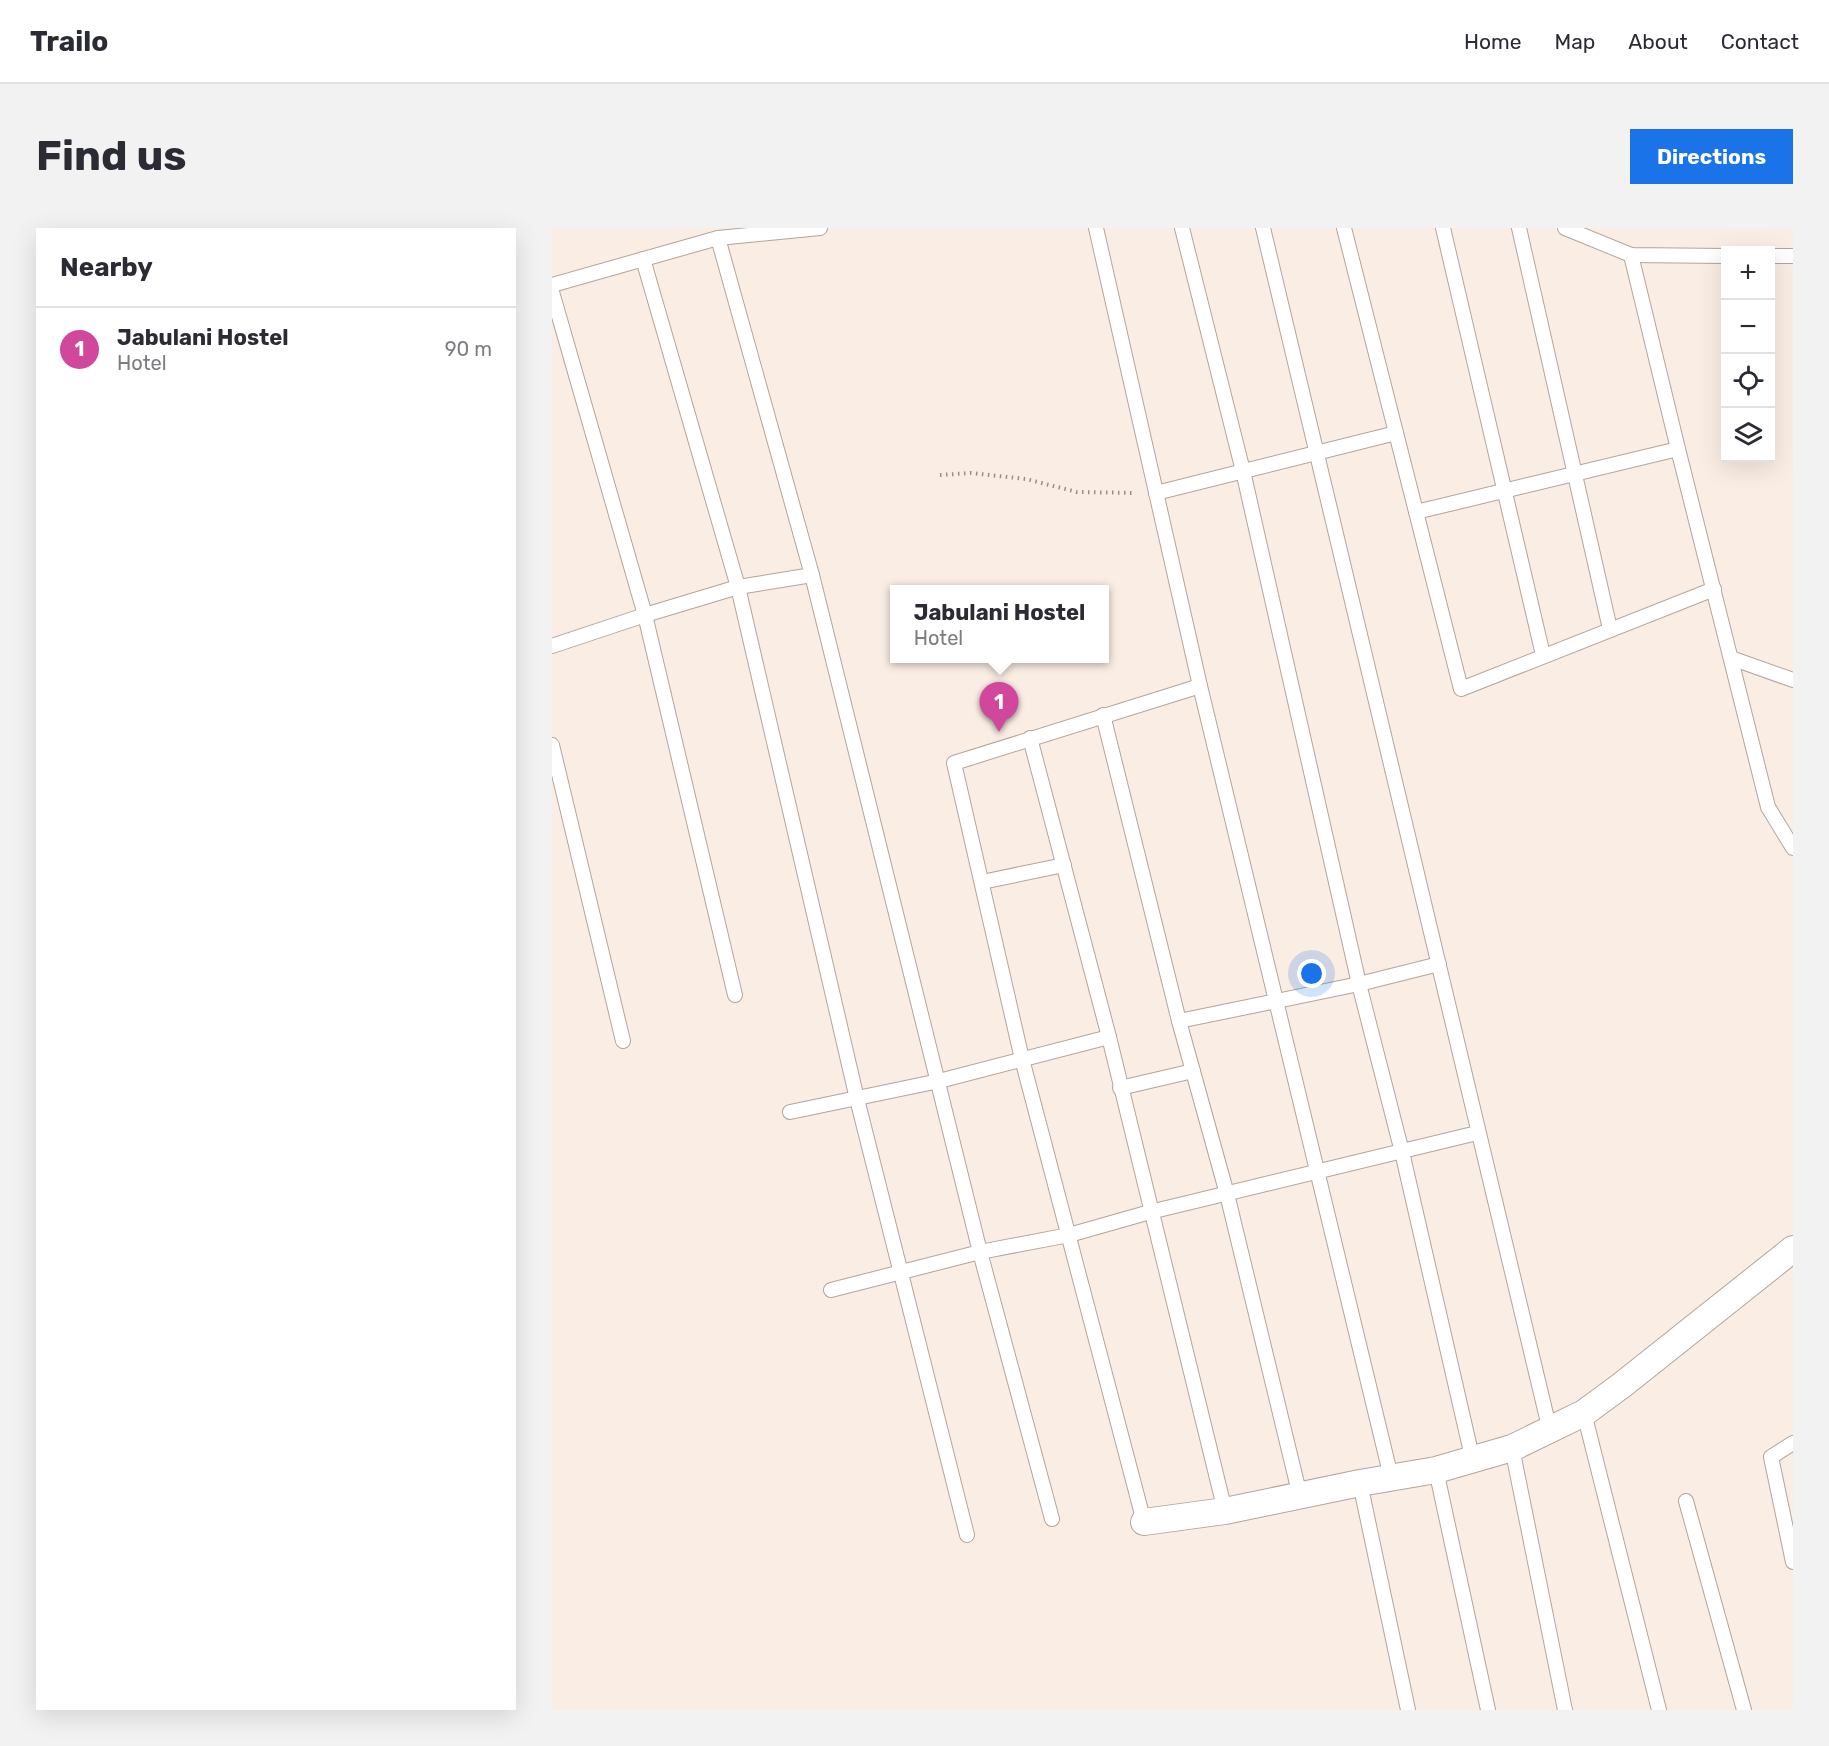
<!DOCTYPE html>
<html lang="en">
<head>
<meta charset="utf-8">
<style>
  :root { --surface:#fff; --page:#f2f2f3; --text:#2b2b33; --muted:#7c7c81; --line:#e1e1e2; --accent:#1a73e8 }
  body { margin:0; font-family:Rubik,sans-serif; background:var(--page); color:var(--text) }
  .controls { position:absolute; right:18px; top:18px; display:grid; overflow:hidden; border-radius:0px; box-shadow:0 6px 24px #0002 }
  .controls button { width:54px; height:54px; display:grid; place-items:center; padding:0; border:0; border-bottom:2px solid var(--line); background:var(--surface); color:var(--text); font:30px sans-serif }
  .you { position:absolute; left:760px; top:746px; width:21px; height:21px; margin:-15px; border:4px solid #fff; border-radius:50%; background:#1a73e8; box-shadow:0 0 0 9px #1a73e833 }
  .badge { display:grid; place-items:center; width:39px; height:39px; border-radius:50%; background:var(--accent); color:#fff; font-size:20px; font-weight:700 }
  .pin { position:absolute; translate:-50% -50px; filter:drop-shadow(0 2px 3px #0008) }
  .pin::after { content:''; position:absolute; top:32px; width:21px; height:18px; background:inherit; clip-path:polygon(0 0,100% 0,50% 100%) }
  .popup { position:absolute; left:338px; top:357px; width:219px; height:78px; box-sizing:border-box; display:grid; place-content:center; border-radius:0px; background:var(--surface); filter:drop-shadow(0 2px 4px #0005); font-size:20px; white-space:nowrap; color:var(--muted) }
  .popup b { font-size:22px; color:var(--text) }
  .popup::after { content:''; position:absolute; left:50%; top:100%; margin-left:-12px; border:12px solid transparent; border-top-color:var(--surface) }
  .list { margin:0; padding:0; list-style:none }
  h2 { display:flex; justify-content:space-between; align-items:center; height:78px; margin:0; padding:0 24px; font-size:26px }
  h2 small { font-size:20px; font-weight:400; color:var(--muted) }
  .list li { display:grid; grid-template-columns:39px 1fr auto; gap:18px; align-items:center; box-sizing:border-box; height:84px; padding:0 24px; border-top:2px solid var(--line) }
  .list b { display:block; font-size:22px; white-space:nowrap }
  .list p { margin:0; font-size:20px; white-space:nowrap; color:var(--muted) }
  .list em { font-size:20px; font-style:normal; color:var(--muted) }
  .icon { flex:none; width:33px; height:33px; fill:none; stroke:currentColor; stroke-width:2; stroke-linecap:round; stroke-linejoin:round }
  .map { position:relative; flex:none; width:1241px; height:1482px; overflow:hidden; border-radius:0px }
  header { display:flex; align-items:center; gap:36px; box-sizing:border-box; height:84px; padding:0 30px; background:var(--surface); border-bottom:2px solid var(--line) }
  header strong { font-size:28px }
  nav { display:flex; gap:33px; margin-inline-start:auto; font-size:21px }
  .intro { display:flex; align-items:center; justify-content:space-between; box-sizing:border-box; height:144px; padding:0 36px }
  h1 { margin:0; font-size:42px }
  .button { padding:15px 27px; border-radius:0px; background:var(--accent); color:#fff; font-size:21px; font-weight:700 }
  main { display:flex; gap:36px; padding:0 36px }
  aside { flex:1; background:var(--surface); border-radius:0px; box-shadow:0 6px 24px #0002 }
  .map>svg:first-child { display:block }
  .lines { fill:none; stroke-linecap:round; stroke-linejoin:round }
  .service-casing { stroke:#b1a59c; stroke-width:16 }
  .minor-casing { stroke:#b1a59c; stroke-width:28 }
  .path { stroke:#968f88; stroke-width:4; stroke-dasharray:1.5 4.5; stroke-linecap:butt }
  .service { stroke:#fff; stroke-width:14 }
  .minor { stroke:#fff; stroke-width:26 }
</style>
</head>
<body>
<header>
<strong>Trailo</strong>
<nav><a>Home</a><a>Map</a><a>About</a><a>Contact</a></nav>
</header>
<div class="intro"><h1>Find us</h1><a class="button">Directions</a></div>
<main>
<aside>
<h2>Nearby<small></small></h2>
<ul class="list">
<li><span class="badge" style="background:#d1479c">1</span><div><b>Jabulani Hostel</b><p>Hotel</p></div><em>90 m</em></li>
</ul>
</aside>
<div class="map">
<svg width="1241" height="1482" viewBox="0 0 1241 1482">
  <rect width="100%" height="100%" fill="#faeee4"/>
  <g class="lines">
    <g class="service-casing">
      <g id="service">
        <polyline points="544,0 648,458 839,1249"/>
        <polyline points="630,0 691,243 807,756 850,924 921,1233"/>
        <path d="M711,0C808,401 900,803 998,1203"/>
        <polyline points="792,0 909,461 1162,361"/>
        <polyline points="891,0 991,427"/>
        <polyline points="967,0 1058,401"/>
        <polyline points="1013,0 1079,27 1174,28"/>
        <polyline points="166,10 260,347 428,1024 500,1291"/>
        <polyline points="1079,27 1126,221 1216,579 1241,620"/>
        <polyline points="1218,28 1241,28"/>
        <polyline points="91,31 186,359 305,871 415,1307"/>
        <polyline points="0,57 166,10 268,0"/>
        <polyline points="0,64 93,387 183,767"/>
        <polyline points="604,265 844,205"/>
        <polyline points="864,284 1126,221"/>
        <polyline points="0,418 93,387 186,359 260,347"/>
        <polyline points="1179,430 1241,452"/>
        <polyline points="551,487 627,793 675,966 748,1268"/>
        <polyline points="478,510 557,809 673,1283"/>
        <polyline points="0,517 71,813"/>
        <polyline points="430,654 512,637"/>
        <polyline points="627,793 807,756 887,736"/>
        <polyline points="568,860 641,843"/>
        <polyline points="238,884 387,853 557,809"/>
        <polyline points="279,1062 428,1024 517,1007 598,984 925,905"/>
        <polyline points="1032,1185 1107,1482"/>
        <polyline points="1241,1215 1219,1229 1241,1334"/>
        <polyline points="960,1220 1013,1482"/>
        <polyline points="884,1242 936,1482"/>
        <polyline points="808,1255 856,1482"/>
        <polyline points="1134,1273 1192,1482"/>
        <polyline points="592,1294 470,831 402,535 648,458"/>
      </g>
    </g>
    <g class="minor-casing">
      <polyline id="minor" points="592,1294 673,1283 808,1255 884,1242 960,1220 1032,1185 1070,1157 1241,1021"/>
    </g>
    <polyline class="path" points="388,247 419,245 474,251 525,264 584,265"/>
    <use href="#service" class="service"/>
    <use href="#minor" class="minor"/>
  </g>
</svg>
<div class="controls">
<button>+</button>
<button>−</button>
<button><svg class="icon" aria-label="locate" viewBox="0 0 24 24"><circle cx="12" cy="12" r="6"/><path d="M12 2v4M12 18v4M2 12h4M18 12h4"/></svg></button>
<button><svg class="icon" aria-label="layers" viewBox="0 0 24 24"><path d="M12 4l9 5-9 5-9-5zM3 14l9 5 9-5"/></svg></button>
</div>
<div class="you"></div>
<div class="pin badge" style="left:447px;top:504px;background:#d1479c">1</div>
<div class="popup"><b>Jabulani Hostel</b>Hotel</div>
</div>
</main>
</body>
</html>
